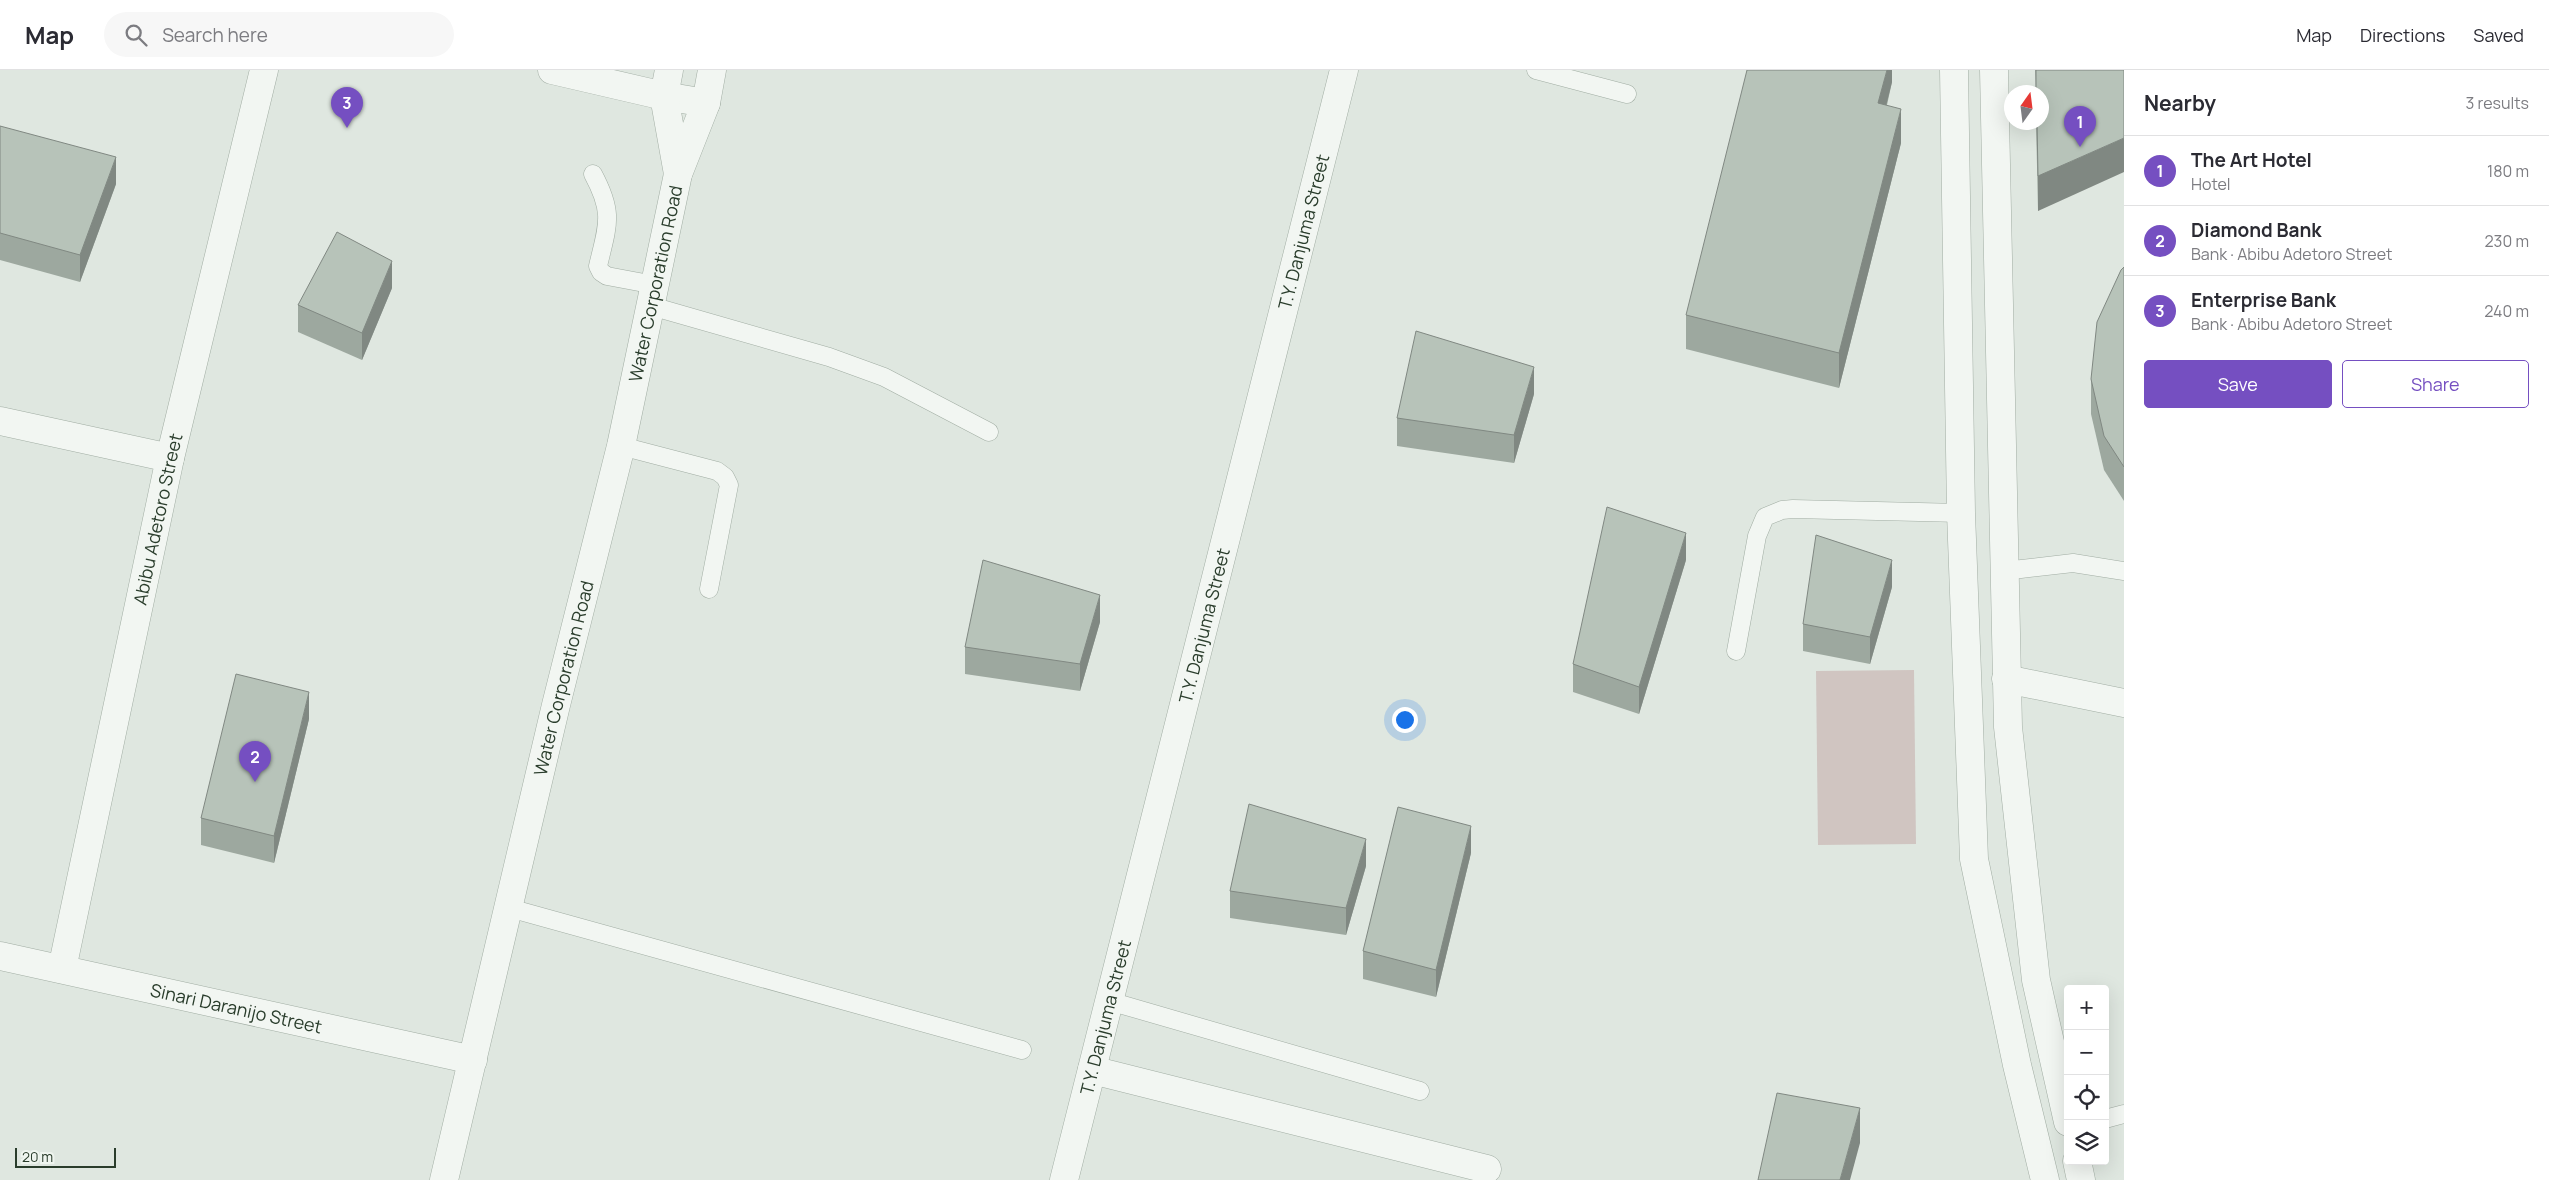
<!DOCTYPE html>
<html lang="en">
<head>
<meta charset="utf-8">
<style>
  :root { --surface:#fff; --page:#f7f7f7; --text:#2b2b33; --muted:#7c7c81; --line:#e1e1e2; --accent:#754fc1 }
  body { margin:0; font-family:Manrope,sans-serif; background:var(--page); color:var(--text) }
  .controls { position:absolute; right:15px; bottom:15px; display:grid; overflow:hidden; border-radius:5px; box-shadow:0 5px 20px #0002 }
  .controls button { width:45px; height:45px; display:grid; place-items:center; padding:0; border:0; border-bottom:1px solid var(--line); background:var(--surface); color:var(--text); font:25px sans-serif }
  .compass { position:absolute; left:2004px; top:15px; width:45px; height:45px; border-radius:50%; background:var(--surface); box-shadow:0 5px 20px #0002; rotate:14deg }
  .scale { position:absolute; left:15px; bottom:12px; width:101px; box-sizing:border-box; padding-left:5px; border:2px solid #2a3d2c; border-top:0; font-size:14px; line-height:18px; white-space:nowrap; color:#2a3d2c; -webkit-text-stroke:4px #eff5ef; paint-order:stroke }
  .you { position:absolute; left:1404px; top:649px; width:18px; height:18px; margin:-12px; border:4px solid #fff; border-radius:50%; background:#1a73e8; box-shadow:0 0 0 8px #1a73e833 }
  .badge { display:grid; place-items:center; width:32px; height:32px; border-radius:50%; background:var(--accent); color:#fff; font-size:16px; font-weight:700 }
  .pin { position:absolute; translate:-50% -41px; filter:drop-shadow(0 1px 2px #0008) }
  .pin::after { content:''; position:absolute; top:26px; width:18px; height:15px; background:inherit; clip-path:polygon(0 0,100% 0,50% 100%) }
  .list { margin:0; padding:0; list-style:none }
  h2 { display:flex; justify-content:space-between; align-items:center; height:65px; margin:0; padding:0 20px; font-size:21px }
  h2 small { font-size:16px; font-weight:400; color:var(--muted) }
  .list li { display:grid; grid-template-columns:32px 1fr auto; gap:15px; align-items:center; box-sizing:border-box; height:70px; padding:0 20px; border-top:1px solid var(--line) }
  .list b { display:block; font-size:19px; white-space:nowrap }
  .list p { margin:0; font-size:16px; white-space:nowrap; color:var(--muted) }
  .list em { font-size:16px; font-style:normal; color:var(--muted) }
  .actions { display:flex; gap:10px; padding:15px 20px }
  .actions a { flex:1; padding:11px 0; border:1px solid var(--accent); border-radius:5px; text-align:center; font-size:18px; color:var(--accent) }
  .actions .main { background:var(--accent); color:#fff }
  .icon { flex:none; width:28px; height:28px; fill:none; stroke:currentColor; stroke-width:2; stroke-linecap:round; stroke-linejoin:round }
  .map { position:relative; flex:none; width:2124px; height:1110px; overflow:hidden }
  header { display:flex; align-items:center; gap:30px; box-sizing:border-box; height:70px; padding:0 25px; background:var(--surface); border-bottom:1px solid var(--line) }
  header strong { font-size:24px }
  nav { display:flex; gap:28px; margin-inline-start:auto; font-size:18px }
  .search { width:350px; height:45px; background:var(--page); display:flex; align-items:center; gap:12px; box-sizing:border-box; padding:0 18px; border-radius:28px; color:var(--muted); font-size:19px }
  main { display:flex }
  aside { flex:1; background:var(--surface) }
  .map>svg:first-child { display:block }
  .green { fill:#d0c5c1 }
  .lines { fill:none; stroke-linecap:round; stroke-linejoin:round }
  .service-casing { stroke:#a1ada3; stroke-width:19 }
  .minor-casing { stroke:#a1ada3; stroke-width:29 }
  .tertiary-casing { stroke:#a1ada3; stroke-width:29 }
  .service { stroke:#f2f6f2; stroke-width:18 }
  .minor { stroke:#f2f6f2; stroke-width:28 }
  .tertiary { stroke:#f2f6f2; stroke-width:28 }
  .wall { fill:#9da89f }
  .shaded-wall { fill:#808882 }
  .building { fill:#b7c3b9; stroke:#808882 }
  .labels { text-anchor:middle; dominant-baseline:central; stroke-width:5; stroke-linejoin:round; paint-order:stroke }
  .street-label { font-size:18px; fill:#2a3d2c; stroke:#eff5ef }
</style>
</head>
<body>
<header>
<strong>Map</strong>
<div class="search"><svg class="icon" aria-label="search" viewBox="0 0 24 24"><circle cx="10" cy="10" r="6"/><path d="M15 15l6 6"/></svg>Search here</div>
<nav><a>Map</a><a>Directions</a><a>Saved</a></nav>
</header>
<main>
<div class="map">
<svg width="2124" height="1110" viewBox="0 0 2124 1110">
  <rect width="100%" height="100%" fill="#dfe7e0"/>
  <polygon class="green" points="1914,600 1916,774 1818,775 1816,601"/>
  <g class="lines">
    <g class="service-casing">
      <g id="service">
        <polyline points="1536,0 1627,24"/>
        <path d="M593,104C614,143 608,154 598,196L601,202L607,206L655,215"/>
        <polyline points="651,236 829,287 884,307 989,362"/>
        <polyline points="621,376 717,401 725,407 729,415 709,519"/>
        <polyline points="2004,501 2073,493 2124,501"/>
        <polyline points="1736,581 1757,466 1765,447 1782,440 1793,439 1961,443"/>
        <polyline points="509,838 1022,980"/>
        <polyline points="1109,931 1420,1021"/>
        <polyline points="2105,1049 2124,1044"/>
      </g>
    </g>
    <g class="minor-casing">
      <g id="minor">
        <polyline points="0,351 170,388"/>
        <polyline points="2006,609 2124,633"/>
        <path id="s1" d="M0,886L473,990"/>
        <path id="s2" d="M62,899L170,388L264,0"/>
        <polyline points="1092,1000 1487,1099"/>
        <path id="s3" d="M1064,1110L1344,0"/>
      </g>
    </g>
    <g class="tertiary-casing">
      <g id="tertiary">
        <polyline points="552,0 664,26 706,33"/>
        <polyline points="669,0 664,26 678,104"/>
        <polyline points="1954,0 1961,443 1974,789 2017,995 2045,1110"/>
        <polyline points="1994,0 2008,657 2036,910 2068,1052"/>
        <polyline points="2077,1091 2081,1110"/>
        <path id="s4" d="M444,1110L556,635L621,376L678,104L706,33L712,0"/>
      </g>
    </g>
    <use href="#service" class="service"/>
    <use href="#minor" class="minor"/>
    <use href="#tertiary" class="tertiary"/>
  </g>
  <g class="wall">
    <polygon points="1892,0 1892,12 1887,35 1901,73 1839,318 1686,279 1686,245"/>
    <polygon points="2035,0 2124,0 2038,141 2036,52 2042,52 2042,22 2036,22"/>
    <polygon points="0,56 116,114 80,212 0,190"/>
    <polygon points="2124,197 2124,431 2104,400 2091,344 2091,309"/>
    <polygon points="392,218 362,290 298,262 298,235"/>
    <polygon points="1534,324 1514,393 1397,376 1397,348"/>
    <polygon points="1686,490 1639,644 1573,622 1573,594"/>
    <polygon points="1892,517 1870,594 1803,581 1803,554"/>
    <polygon points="1100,552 1080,621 965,604 965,577"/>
    <polygon points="309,649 274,793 201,775 201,748"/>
    <polygon points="1471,783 1436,927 1363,909 1363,881"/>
    <polygon points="1366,796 1346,865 1230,848 1230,821"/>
  </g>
  <g class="shaded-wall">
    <polygon points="1887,0 1892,0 1892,12 1878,68 1878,33"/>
    <polygon points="1901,39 1901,73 1839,318 1839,283"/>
    <polygon points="2124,68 2124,102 2038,141 2038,106"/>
    <polygon points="116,87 116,114 80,212 80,185"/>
    <polygon points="392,191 392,218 362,290 362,263"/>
    <polygon points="1534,297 1534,324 1514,393 1514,365"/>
    <polygon points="1686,463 1686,490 1639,644 1639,617"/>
    <polygon points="1892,490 1892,517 1870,594 1870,567"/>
    <polygon points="1100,525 1100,552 1080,621 1080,594"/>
    <polygon points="309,622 309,649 274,793 274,766"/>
    <polygon points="1471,756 1471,783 1436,927 1436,900"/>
    <polygon points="1366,769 1366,796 1346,865 1346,838"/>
    <polygon points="1860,1038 1860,1073 1850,1110 1840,1110"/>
  </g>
  <g class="building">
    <polygon points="1747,0 1887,0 1878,33 1901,39 1839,283 1686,245"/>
    <polygon points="2036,0 2124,0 2124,68 2038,106 2037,52 2042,52 2042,22 2036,22"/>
    <polygon points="0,56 116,87 80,185 0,163"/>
    <polygon points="337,162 392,191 362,263 298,235"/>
    <polygon points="2124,197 2124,397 2104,366 2091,309 2097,252 2121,200"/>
    <polygon points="1416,261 1534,297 1514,365 1397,348"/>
    <polygon points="1607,437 1686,463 1639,617 1573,594"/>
    <polygon points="1816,465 1892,490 1870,567 1803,554"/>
    <polygon points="983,490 1100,525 1080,594 965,577"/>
    <polygon points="236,604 309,622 274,766 201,748"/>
    <polygon points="1249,734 1366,769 1346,838 1230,821"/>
    <polygon points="1398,737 1471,756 1436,900 1363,881"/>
    <polygon points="1777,1023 1860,1038 1840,1110 1758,1110"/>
  </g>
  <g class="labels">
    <g class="street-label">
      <text stroke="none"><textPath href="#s3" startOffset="978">T.Y. Danjuma Street</textPath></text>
      <text stroke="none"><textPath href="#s4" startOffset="921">Water Corporation Road</textPath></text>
      <text stroke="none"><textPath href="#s2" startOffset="460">Abibu Adetoro Street</textPath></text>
      <text stroke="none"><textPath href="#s3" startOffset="572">T.Y. Danjuma Street</textPath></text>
      <text stroke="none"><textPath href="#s4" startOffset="516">Water Corporation Road</textPath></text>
      <text stroke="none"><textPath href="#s1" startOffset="242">Sinari Daranijo Street</textPath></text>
      <text stroke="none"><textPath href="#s3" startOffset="168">T.Y. Danjuma Street</textPath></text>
    </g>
  </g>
</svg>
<div class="controls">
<button>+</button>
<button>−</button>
<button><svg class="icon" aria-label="locate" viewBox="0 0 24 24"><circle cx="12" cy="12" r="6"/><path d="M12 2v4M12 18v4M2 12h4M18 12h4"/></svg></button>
<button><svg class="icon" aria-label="layers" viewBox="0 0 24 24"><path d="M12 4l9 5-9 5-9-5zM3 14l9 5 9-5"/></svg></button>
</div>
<svg class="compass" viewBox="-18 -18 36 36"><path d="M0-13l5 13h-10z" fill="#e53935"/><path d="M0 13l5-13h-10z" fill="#7c7c81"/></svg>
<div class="scale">20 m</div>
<div class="you"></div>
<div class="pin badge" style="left:2080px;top:77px">1</div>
<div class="pin badge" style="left:255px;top:712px">2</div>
<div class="pin badge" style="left:347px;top:58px">3</div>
</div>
<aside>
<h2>Nearby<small>3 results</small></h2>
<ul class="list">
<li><span class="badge">1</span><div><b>The Art Hotel</b><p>Hotel</p></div><em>180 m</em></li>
<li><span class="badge">2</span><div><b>Diamond Bank</b><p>Bank · Abibu Adetoro Street</p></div><em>230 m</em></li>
<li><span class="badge">3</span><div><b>Enterprise Bank</b><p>Bank · Abibu Adetoro Street</p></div><em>240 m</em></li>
</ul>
<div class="actions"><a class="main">Save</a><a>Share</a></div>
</aside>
</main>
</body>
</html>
